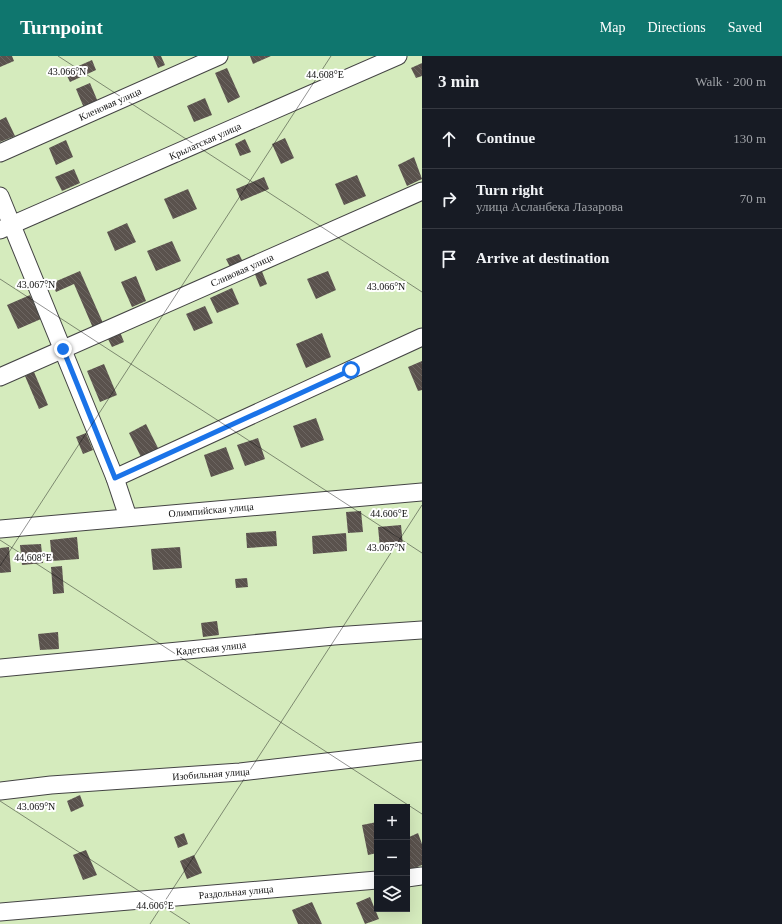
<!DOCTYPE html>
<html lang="en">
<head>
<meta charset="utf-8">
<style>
  :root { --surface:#171b24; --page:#20242c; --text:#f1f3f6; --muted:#9ea1a6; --line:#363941; --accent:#0f766e }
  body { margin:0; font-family:Georgia,serif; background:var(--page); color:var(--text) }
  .controls { position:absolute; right:12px; bottom:12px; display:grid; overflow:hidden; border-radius:0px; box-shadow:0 4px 16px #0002 }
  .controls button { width:36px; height:36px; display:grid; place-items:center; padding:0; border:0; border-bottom:1px solid var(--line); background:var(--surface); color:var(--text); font:20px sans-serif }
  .stop { position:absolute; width:12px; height:12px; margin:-9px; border:3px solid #1a73e8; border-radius:50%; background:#fff }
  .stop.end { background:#1a73e8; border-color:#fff; box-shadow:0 1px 4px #0008 }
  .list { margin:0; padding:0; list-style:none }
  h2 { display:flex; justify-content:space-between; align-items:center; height:52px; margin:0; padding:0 16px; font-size:17px }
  h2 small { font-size:13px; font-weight:400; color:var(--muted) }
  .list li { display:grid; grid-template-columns:26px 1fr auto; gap:12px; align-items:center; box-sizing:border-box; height:60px; padding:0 16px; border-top:1px solid var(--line) }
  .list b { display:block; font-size:15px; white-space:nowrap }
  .list p { margin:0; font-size:13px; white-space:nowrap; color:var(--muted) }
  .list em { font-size:13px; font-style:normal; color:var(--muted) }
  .icon { flex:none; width:22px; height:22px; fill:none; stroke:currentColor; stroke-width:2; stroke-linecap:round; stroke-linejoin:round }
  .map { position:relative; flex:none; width:422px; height:868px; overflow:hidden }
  header { display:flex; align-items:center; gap:24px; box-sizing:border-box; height:56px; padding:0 20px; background:var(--accent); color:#fff }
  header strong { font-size:19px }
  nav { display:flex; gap:22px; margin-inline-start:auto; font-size:14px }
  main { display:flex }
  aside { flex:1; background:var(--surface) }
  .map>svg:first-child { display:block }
  .garden { fill:#d5ebbd; fill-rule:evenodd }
  .building { fill:url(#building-back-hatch) }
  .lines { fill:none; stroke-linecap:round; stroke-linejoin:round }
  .minor-casing { stroke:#444; stroke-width:19 }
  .minor { stroke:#fff; stroke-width:17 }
  .route { stroke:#1a73e8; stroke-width:5 }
  .ticks { fill:none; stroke:#111; stroke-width:1; stroke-opacity:0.45 }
  .labels { text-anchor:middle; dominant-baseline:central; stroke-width:4; stroke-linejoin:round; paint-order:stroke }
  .street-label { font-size:10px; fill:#111; stroke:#fff }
  .ticks-label { font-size:10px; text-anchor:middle; fill:#111; stroke:#fff; stroke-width:4; stroke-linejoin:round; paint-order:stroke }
</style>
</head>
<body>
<header>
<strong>Turnpoint</strong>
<nav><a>Map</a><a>Directions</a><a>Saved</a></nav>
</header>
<main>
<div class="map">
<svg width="422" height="868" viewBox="0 0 422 868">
  <defs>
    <pattern id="building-back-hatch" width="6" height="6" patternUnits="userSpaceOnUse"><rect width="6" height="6" fill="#5a524d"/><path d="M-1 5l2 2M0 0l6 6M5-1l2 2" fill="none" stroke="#6d6662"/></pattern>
  </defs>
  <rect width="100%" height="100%" fill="#fffdf5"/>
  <path class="garden" d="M0,0H422V868H0ZM377,751H407V853H377Z"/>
  <g class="building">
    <polygon points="0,0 12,0 14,5 0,11"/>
    <polygon points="153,0 161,0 165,9 158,12"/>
    <polygon points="250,0 271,0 253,8"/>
    <polygon points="92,4 96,14 70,26 65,16"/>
    <polygon points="422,7 422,20 416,22 411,12"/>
    <polygon points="227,12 240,41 228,47 215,17"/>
    <polygon points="90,27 98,46 84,52 76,33"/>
    <polygon points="205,42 212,59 194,66 187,50"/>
    <polygon points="6,61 15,80 0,86 0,64"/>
    <polygon points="285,82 294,102 281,108 272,88"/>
    <polygon points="245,83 251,96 240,100 235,88"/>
    <polygon points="66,84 73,101 56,109 49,92"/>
    <polygon points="414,101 422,123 407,130 398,109"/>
    <polygon points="74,113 80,127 62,135 55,121"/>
    <polygon points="357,119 366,140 344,149 335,128"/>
    <polygon points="264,121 269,133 241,145 236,133"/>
    <polygon points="188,133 197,153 173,163 164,143"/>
    <polygon points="127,167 136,186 115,195 107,176"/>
    <polygon points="172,185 181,205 156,215 147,195"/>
    <polygon points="239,198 243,206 230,211 226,203"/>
    <polygon points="261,213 267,228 260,231 254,216"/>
    <polygon points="80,215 103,267 93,272 74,228 56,236 52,227"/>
    <polygon points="328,215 336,234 316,243 307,223"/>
    <polygon points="136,220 146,245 132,251 121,226"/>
    <polygon points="232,232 239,248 217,257 210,242"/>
    <polygon points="30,239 41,263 18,273 7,249"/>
    <polygon points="205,250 213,267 194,275 186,258"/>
    <polygon points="120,276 124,286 112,291 107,281"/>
    <polygon points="322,277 331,301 306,312 296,288"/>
    <polygon points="422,305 422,334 418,335 408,311"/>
    <polygon points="104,308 117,339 100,346 87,315"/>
    <polygon points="34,316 48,349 39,353 25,320"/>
    <polygon points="316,362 324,384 301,392 293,370"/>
    <polygon points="146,368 159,394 142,403 129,377"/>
    <polygon points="86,377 93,394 83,398 76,381"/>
    <polygon points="258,382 265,403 245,410 237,389"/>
    <polygon points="226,391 234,413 211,421 204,399"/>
    <polygon points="361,455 363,476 348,477 346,456"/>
    <polygon points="401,469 403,490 380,492 378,471"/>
    <polygon points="276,475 277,490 247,492 246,477"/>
    <polygon points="346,477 347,495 313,498 312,480"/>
    <polygon points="77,481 79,503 52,505 50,484"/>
    <polygon points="41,488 43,507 22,509 20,489"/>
    <polygon points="9,491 11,516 0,517 0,492"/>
    <polygon points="180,491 182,512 153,514 151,493"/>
    <polygon points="62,510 64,537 53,538 51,511"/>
    <polygon points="247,522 248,531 236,532 235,523"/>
    <polygon points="217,565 219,579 203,581 201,567"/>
    <polygon points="58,576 59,593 40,594 38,578"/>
    <polygon points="80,739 84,750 71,756 67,745"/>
    <polygon points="377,766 377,797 368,799 362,769"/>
    <polygon points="184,777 188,788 178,792 174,781"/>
    <polygon points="418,777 422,788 422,809 408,815 407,782"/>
    <polygon points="86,794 97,819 83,824 73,799"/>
    <polygon points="194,799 202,817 187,823 180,805"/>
    <polygon points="370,841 379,863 365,868 356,847"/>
    <polygon points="312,846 322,868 298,868 292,854"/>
  </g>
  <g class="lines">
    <g class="minor-casing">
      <g id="minor">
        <polyline points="0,97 219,0"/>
        <polyline points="0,140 115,422 128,461"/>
        <polyline points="0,174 398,0"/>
        <polyline points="0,321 422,135"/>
        <polyline points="115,422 422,281"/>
        <polyline points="0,473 422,436"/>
        <polyline points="0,612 334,580 422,574"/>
        <polyline points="0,735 51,729 240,716 422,695"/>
        <polyline points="407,822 422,820"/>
        <polyline points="0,856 377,824"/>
      </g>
    </g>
    <use href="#minor" class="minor"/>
  </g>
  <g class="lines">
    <polyline class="route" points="63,293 115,422 351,314"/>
  </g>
  <path class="ticks" d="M58,0L422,236M0,223L422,497M0,484L422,758M0,510L331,0M0,745L190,868M150,868L422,449"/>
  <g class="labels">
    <g class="street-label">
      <text transform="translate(110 48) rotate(-24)">Кленовая улица</text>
      <text transform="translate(205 85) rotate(-24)">Крылатская улица</text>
      <text transform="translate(242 214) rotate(-24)">Сливовая улица</text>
      <text transform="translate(211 454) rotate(-5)">Олимпийская улица</text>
      <text transform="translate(211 592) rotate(-6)">Кадетская улица</text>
      <text transform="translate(211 718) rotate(-4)">Изобильная улица</text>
      <text transform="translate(236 836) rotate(-5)">Раздольная улица</text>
    </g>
  </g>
  <g class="ticks-label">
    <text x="67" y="19">43.066°N</text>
    <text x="325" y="22">44.608°E</text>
    <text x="36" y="232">43.067°N</text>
    <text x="386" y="234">43.066°N</text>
    <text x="389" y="461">44.606°E</text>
    <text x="386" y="495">43.067°N</text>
    <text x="33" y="505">44.608°E</text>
    <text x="36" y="754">43.069°N</text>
    <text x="155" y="853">44.606°E</text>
  </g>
</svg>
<div class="controls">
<button>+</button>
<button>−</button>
<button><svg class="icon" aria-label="layers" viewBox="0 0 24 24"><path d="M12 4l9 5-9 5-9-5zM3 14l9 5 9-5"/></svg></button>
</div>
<div class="stop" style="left:351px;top:314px"></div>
<div class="stop end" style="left:63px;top:293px"></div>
</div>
<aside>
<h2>3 min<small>Walk · 200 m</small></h2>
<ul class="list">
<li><svg class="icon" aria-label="ahead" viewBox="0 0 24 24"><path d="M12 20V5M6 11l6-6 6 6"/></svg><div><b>Continue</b></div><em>130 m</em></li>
<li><svg class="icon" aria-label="right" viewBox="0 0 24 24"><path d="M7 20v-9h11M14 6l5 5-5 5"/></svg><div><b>Turn right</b><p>улица Асланбека Лазарова</p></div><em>70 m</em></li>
<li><svg class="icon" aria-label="arrive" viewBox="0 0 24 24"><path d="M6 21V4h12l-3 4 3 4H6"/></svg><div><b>Arrive at destination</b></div></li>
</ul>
</aside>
</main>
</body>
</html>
